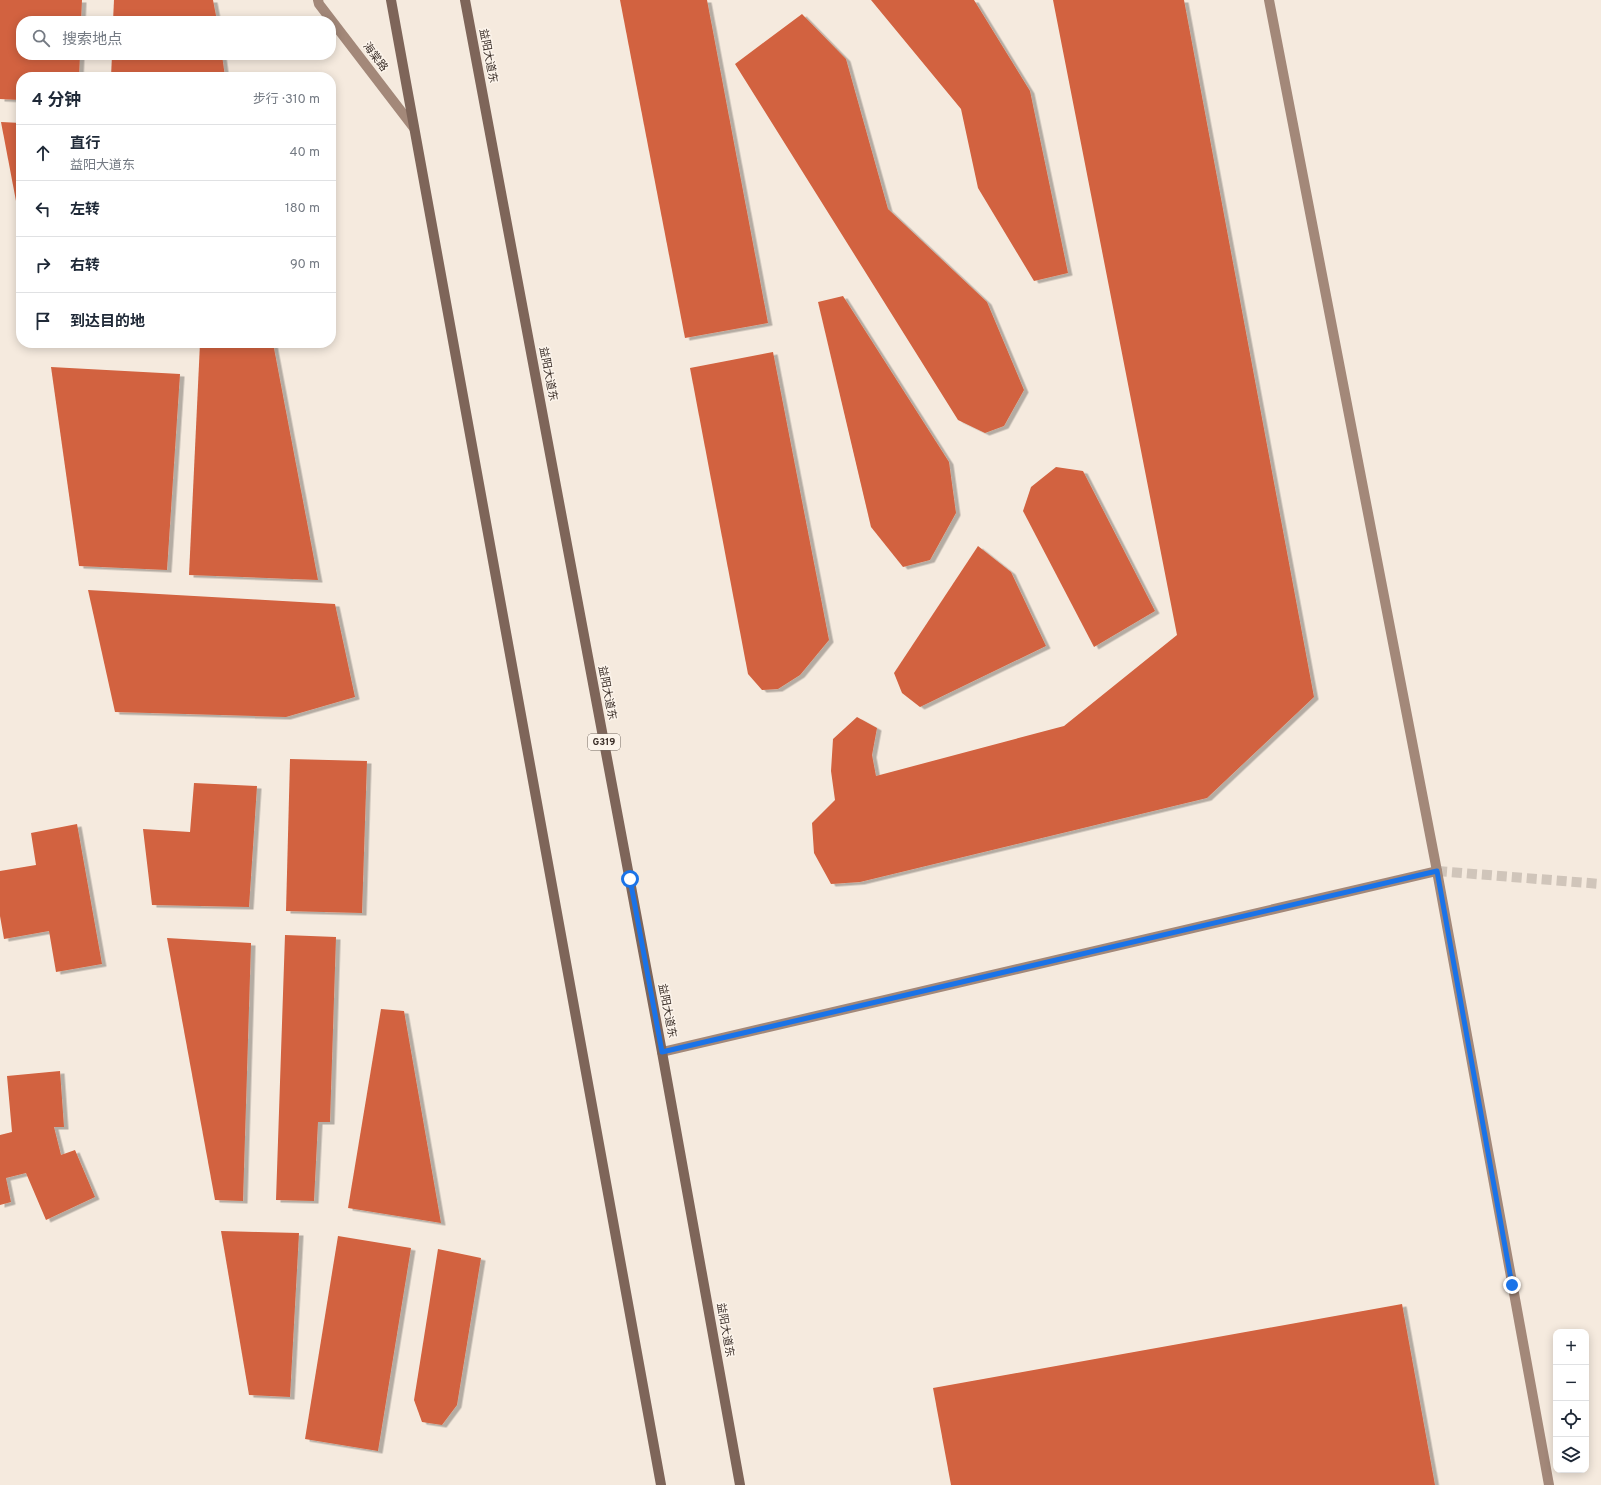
<!DOCTYPE html>
<html lang="zh">
<head>
<meta charset="utf-8">
<style>
  :root { --surface:#fff; --page:#f6f6f7; --text:#1f2937; --muted:#747a83; --line:#e0e1e3 }
  body { margin:0; font-family:Overpass,"Noto Sans SC",sans-serif; background:var(--page); color:var(--text) }
  .controls { position:absolute; right:12px; bottom:12px; display:grid; overflow:hidden; border-radius:8px; box-shadow:0 2px 10px #0003 }
  .controls button { width:36px; height:36px; display:grid; place-items:center; padding:0; border:0; border-bottom:1px solid var(--line); background:var(--surface); color:var(--text); font:20px sans-serif }
  .stop { position:absolute; width:12px; height:12px; margin:-9px; border:3px solid #1a73e8; border-radius:50%; background:#fff }
  .stop.end { background:#1a73e8; border-color:#fff; box-shadow:0 1px 4px #0008 }
  .list { margin:0; padding:0; list-style:none }
  h2 { display:flex; justify-content:space-between; align-items:center; height:52px; margin:0; padding:0 16px; font-size:17px }
  h2 small { font-size:13px; font-weight:400; color:var(--muted) }
  .list li { display:grid; grid-template-columns:26px 1fr auto; gap:12px; align-items:center; box-sizing:border-box; height:56px; padding:0 16px; border-top:1px solid var(--line) }
  .list b { display:block; font-size:15px; white-space:nowrap }
  .list p { margin:0; font-size:13px; white-space:nowrap; color:var(--muted) }
  .list em { font-size:13px; font-style:normal; color:var(--muted) }
  .icon { flex:none; width:22px; height:22px; fill:none; stroke:currentColor; stroke-width:2; stroke-linecap:round; stroke-linejoin:round }
  .map { position:relative; flex:none; width:1601px; height:1485px; overflow:hidden }
  .search { position:absolute; background:var(--surface); box-shadow:0 2px 10px #0003; left:16px; top:16px; width:320px; height:44px; display:flex; align-items:center; gap:10px; box-sizing:border-box; padding:0 14px; border-radius:16px; color:var(--muted); font-size:15px }
  .panel { position:absolute; background:var(--surface); box-shadow:0 2px 10px #0003; left:16px; top:72px; width:320px; height:276px; border-radius:16px }
  .map>svg:first-child { display:block }
  .building { fill:#d2623f; filter:url(#shadow) }
  .lines { fill:none; stroke-linecap:round; stroke-linejoin:round }
  .secondary-tunnel { stroke:#d0c5ba; stroke-width:10; stroke-dasharray:10 5; stroke-linecap:butt }
  .secondary { stroke:#a38879; stroke-width:10 }
  .primary { stroke:#7e6559; stroke-width:10 }
  .route { stroke:#1a73e8; stroke-width:5 }
  .labels { text-anchor:middle; dominant-baseline:central; stroke-width:3; stroke-linejoin:round; paint-order:stroke }
  .shield { fill:#fcf4eb; stroke:#756a63; stroke-width:1 }
  .shield-label { font-size:10px; font-weight:bold; fill:#3b2f29 }
  .street-label { font-size:11px; fill:#3b2f29; stroke:#fcf4eb }
</style>
</head>
<body>
<div class="map">
<svg width="1601" height="1485" viewBox="0 0 1601 1485">
  <defs>
    <filter id="shadow"><feDropShadow dx="4.5" dy="2.5" stdDeviation="0" flood-color="#0004"/></filter>
  </defs>
  <rect width="100%" height="100%" fill="#f5eade"/>
  <g class="building">
    <polygon points="0,0 82,0 81,21 21,21 21,55 80,55 79,77 21,77 21,100 0,99"/>
    <polygon points="114,0 213,0 217,21 113,21"/>
    <polygon points="620,0 707,0 768,323 685,338"/>
    <polygon points="871,0 974,0 1030,91 1068,273 1034,281 978,188 961,109"/>
    <polygon points="1053,0 1184,0 1314,697 1207,798 860,882 831,884 814,853 812,823 835,800 831,771 833,739 857,717 877,728 872,755 876,776 1064,726 1177,635"/>
    <polygon points="802,14 846,59 888,209 987,302 1024,390 1004,426 985,433 958,420 735,64"/>
    <polygon points="112,55 222,55 225,77 111,77"/>
    <polygon points="1,122 21,123 21,222 20,222"/>
    <polygon points="843,296 949,462 956,513 930,560 903,567 871,527 818,302"/>
    <polygon points="200,343 273,343 318,580 189,575"/>
    <polygon points="773,352 829,640 800,675 778,689 762,690 748,674 690,368"/>
    <polygon points="51,367 180,374 167,570 79,566"/>
    <polygon points="1056,467 1083,471 1155,611 1094,647 1023,511 1031,487"/>
    <polygon points="978,546 1011,572 1046,646 920,707 902,693 894,673"/>
    <polygon points="88,590 335,604 355,697 286,717 115,712"/>
    <polygon points="290,759 367,761 362,913 286,911"/>
    <polygon points="194,783 257,786 249,907 152,905 143,829 190,832"/>
    <polygon points="77,824 102,964 56,972 49,931 4,939 0,916 0,871 36,865 31,833"/>
    <polygon points="285,935 336,937 330,1122 318,1122 314,1201 276,1200"/>
    <polygon points="167,938 251,943 243,1201 215,1200"/>
    <polygon points="381,1009 404,1011 441,1223 348,1208"/>
    <polygon points="60,1071 64,1127 54,1127 61,1155 75,1150 95,1197 46,1220 26,1173 6,1178 11,1202 0,1205 0,1135 12,1132 7,1076"/>
    <polygon points="221,1231 299,1233 290,1397 249,1395"/>
    <polygon points="338,1236 411,1248 378,1451 305,1439"/>
    <polygon points="438,1249 481,1258 457,1405 442,1425 422,1422 414,1400"/>
    <polygon points="1402,1304 1435,1485 951,1485 933,1388"/>
  </g>
  <g class="lines">
    <polyline class="secondary-tunnel" points="1437,871 1601,884"/>
    <g class="secondary">
      <polyline points="318,0 319,4 414,128"/>
      <polyline points="1269,0 1437,871 1549,1485"/>
      <polyline points="662,1052 1437,871"/>
    </g>
    <g class="primary">
      <polyline points="391,0 661,1485"/>
      <polyline points="465,0 662,1052 740,1485"/>
    </g>
  </g>
  <g class="lines">
    <polyline class="route" points="630,879 662,1052 1437,871 1512,1285"/>
  </g>
  <g class="labels">
    <rect class="shield" x="588" y="734" width="32" height="16" rx="3"/>
    <g class="shield-label">
      <text x="604" y="742">G319</text>
    </g>
    <g class="street-label">
      <text transform="translate(488 56) rotate(79)">益阳大道东</text>
      <text transform="translate(375 57) rotate(53)">海棠路</text>
      <text transform="translate(548 374) rotate(79)">益阳大道东</text>
      <text transform="translate(607 693) rotate(79)">益阳大道东</text>
      <text transform="translate(667 1011) rotate(79)">益阳大道东</text>
      <text transform="translate(725 1330) rotate(80)">益阳大道东</text>
    </g>
  </g>
</svg>
<div class="controls">
<button>+</button>
<button>−</button>
<button><svg class="icon" aria-label="locate" viewBox="0 0 24 24"><circle cx="12" cy="12" r="6"/><path d="M12 2v4M12 18v4M2 12h4M18 12h4"/></svg></button>
<button><svg class="icon" aria-label="layers" viewBox="0 0 24 24"><path d="M12 4l9 5-9 5-9-5zM3 14l9 5 9-5"/></svg></button>
</div>
<div class="stop" style="left:630px;top:879px"></div>
<div class="stop end" style="left:1512px;top:1285px"></div>
<div class="search"><svg class="icon" aria-label="search" viewBox="0 0 24 24"><circle cx="10" cy="10" r="6"/><path d="M15 15l6 6"/></svg>搜索地点</div>
<section class="panel">
<h2>4 分钟<small>步行 · 310 m</small></h2>
<ul class="list">
<li><svg class="icon" aria-label="ahead" viewBox="0 0 24 24"><path d="M12 20V5M6 11l6-6 6 6"/></svg><div><b>直行</b><p>益阳大道东</p></div><em>40 m</em></li>
<li><svg class="icon" aria-label="left" viewBox="0 0 24 24"><path d="M17 20v-9H6M10 6l-5 5 5 5"/></svg><div><b>左转</b></div><em>180 m</em></li>
<li><svg class="icon" aria-label="right" viewBox="0 0 24 24"><path d="M7 20v-9h11M14 6l5 5-5 5"/></svg><div><b>右转</b></div><em>90 m</em></li>
<li><svg class="icon" aria-label="arrive" viewBox="0 0 24 24"><path d="M6 21V4h12l-3 4 3 4H6"/></svg><div><b>到达目的地</b></div></li>
</ul>
</section>
</div>
</body>
</html>
